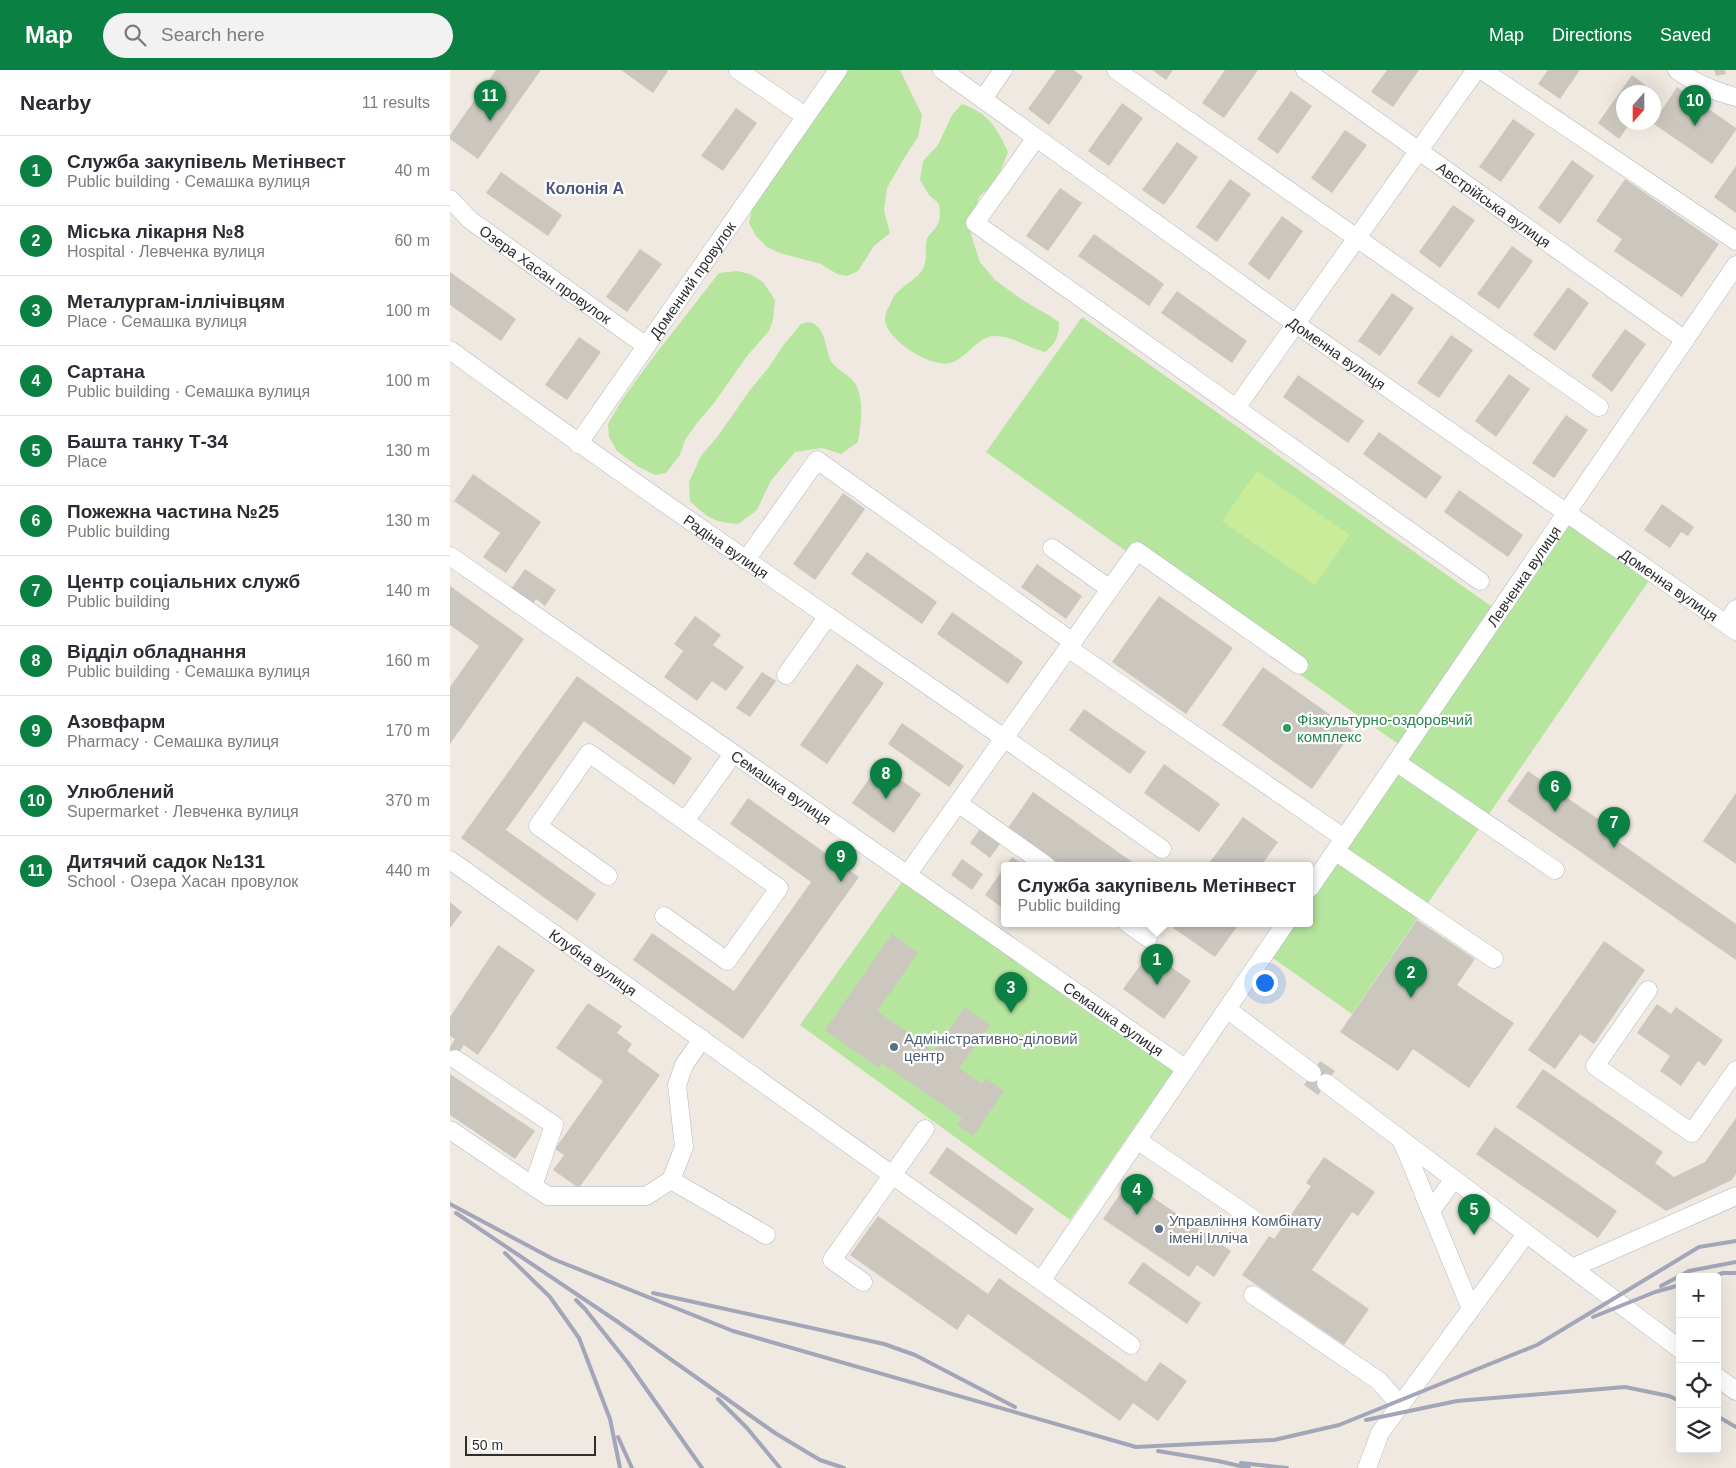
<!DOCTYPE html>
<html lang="en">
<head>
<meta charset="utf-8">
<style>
  :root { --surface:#fff; --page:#f2f2f3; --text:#2b2b33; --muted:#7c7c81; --line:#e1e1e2; --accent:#0b8043 }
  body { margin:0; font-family:Arial,sans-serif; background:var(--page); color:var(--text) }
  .controls { position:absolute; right:15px; bottom:15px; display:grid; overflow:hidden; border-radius:5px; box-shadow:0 5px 20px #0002 }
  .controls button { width:45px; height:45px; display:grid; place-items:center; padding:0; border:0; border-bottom:1px solid var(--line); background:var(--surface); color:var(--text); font:25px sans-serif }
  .compass { position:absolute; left:1166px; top:15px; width:45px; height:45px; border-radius:50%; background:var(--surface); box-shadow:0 5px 20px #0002; rotate:201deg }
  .scale { position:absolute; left:15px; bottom:12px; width:131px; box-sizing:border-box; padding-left:5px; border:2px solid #2e2e2e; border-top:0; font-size:14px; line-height:18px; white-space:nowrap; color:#2e2e2e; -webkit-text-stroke:4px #fff; paint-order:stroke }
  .you { position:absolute; left:814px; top:912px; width:18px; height:18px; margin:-12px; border:4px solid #fff; border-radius:50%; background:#1a73e8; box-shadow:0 0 0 8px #1a73e833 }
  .badge { display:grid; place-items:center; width:32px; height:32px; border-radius:50%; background:var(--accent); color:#fff; font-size:16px; font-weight:700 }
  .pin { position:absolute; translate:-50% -41px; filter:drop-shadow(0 1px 2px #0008) }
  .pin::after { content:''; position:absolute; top:26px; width:18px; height:15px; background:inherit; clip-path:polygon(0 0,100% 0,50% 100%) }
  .popup { position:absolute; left:551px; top:792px; width:312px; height:65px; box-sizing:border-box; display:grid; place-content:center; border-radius:5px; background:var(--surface); filter:drop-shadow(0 1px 4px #0005); font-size:16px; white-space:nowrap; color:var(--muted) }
  .popup b { font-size:19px; color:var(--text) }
  .popup::after { content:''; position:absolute; left:50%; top:100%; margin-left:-10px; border:10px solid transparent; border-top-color:var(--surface) }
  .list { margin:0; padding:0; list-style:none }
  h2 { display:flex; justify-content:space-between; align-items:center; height:65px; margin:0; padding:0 20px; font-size:21px }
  h2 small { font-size:16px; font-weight:400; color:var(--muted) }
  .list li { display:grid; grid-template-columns:32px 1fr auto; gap:15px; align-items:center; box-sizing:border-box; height:70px; padding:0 20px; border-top:1px solid var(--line) }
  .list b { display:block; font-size:19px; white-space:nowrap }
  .list p { margin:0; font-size:16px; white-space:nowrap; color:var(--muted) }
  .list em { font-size:16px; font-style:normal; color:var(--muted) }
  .icon { flex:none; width:28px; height:28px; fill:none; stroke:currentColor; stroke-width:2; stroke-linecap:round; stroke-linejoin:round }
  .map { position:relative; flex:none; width:1286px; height:1398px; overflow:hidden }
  header { display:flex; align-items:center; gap:30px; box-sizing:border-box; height:70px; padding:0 25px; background:var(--accent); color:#fff }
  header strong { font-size:24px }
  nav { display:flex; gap:28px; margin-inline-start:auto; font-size:18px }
  .search { width:350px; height:45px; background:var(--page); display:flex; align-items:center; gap:12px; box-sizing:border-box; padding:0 18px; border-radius:28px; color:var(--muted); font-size:19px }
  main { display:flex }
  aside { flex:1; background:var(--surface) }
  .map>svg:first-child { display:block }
  .green { fill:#b6e59e }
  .pitch { fill:#c9ec9a }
  .building { fill:#cbc7bf }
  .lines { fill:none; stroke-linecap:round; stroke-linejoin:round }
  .minor-casing { stroke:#b4b7c1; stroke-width:19 }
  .minor { stroke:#fff; stroke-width:18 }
  .rail { stroke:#a3a6b8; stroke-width:4 }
  .leisure-dot { fill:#2e9e5b; stroke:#fff; stroke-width:2 }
  .service-dot { fill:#5c6f8a; stroke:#fff; stroke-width:2 }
  .labels { text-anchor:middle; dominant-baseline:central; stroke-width:4.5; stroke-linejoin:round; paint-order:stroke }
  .street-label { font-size:15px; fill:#2e2e2e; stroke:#fff }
  .leisure-label { font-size:15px; fill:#27864d; stroke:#fff; text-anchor:start }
  .service-label { font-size:15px; fill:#4e5e75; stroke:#fff; text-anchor:start }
  .neighbourhood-label { font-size:16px; font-weight:bold; fill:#4d5680; stroke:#fff }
</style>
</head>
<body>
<header>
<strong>Map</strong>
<div class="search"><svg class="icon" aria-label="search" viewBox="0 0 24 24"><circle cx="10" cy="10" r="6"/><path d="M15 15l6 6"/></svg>Search here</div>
<nav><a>Map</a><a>Directions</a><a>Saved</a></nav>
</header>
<main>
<aside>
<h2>Nearby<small>11 results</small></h2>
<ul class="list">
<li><span class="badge">1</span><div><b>Служба закупівель Метінвест</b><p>Public building · Семашка вулиця</p></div><em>40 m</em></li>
<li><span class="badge">2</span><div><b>Міська лікарня №8</b><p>Hospital · Левченка вулиця</p></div><em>60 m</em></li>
<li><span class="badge">3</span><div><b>Металургам-іллічівцям</b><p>Place · Семашка вулиця</p></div><em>100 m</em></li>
<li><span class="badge">4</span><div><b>Сартана</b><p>Public building · Семашка вулиця</p></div><em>100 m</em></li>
<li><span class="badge">5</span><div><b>Башта танку Т-34</b><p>Place</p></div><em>130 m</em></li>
<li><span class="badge">6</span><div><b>Пожежна частина №25</b><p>Public building</p></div><em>130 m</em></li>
<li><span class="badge">7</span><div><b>Центр соціальних служб</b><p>Public building</p></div><em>140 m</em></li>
<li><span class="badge">8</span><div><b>Відділ обладнання</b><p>Public building · Семашка вулиця</p></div><em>160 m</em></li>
<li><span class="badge">9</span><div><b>Азовфарм</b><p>Pharmacy · Семашка вулиця</p></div><em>170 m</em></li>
<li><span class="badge">10</span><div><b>Улюблений</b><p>Supermarket · Левченка вулиця</p></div><em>370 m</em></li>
<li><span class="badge">11</span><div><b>Дитячий садок №131</b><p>School · Озера Хасан провулок</p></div><em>440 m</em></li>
</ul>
</aside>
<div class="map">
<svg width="1286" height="1398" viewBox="0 0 1286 1398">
  <rect width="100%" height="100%" fill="#efe9e1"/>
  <g class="green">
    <polygon points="399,0 450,0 472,45 468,67 453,90 437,118 434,141 440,163 424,176 408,201 397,206 387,204 371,194 330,183 317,177 306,166 299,153 302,139 313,119"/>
    <path d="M512,34C538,43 547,57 558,82L551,100L538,119L530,126L523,143L519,158L530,192L545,210L571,229L600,246L609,252C609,267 606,273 595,282C578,278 563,266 545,266C529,265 515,290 500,293C480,298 435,269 435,249C435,244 437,239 440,235C441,232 443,228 445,225C453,215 467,209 473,199C478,189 474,179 477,169C479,164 484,161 486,157C491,150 490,142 489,134L479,125L470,110L473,91L488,75L502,45Z"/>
    <polygon points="287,201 300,204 313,212 325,230 323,250 319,261 297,286 264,333 247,353 235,370 230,385 216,403 205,405 187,396 167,381 159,367 158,354 172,330 201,290 269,203"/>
    <polygon points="632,247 1045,539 951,676 536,382"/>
    <path d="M357,252C375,253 375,276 380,289C385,300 403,306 407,317C414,335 411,353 408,372L391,384L372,378L345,382L320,412L307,440L288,454C263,452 258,448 240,431L239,412L251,386L268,366L300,320L319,297L332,277L351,254Z"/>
    <polygon points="1118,452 1200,509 902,944 820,886 842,854 860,854 860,829"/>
    <polygon points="457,805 728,994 620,1150 350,955"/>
  </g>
  <polygon class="pitch" points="807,401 900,465 865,515 772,451"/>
  <g class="building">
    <polygon points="46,0 91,0 28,89 0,69 0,65"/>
    <polygon points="171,0 217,0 218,1 203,23"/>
    <polygon points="606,0 624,0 633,7 599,55 578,39"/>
    <polygon points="702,0 723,0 716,10"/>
    <polygon points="775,0 808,0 774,48 752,33"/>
    <polygon points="937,0 969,0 943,37 921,22"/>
    <polygon points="1098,0 1130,0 1110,29 1088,14"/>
    <polygon points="1264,0 1275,0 1276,4 1266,6"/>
    <polygon points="1182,5 1203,21 1202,22 1174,22 1174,52 1181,52 1169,69 1148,53"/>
    <polygon points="1227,17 1286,58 1286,60 1262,94 1201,52 1204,52"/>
    <polygon points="841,21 862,36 828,84 807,69"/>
    <polygon points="672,33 693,48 659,96 638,81"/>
    <polygon points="286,38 307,53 273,101 251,86"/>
    <polygon points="1063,49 1085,64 1051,112 1029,97"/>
    <polygon points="895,60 917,75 882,123 861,108"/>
    <polygon points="727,72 748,87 714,135 692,120"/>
    <polygon points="1122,90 1144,106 1110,154 1088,138"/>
    <polygon points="1286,96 1286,143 1264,127"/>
    <polygon points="51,102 112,145 98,166 36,123"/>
    <polygon points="780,109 801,124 767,172 746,157"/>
    <polygon points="1175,109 1269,174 1232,227 1164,181 1172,169 1146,151"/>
    <polygon points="610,118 632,133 598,181 576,166"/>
    <polygon points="1003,135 1025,150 990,198 969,182"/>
    <polygon points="832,146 853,161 819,210 798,194"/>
    <polygon points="644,164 714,214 699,236 628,186"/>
    <polygon points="1062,176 1083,191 1049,239 1027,224"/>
    <polygon points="190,179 212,194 177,242 156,227"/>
    <polygon points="0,202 66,249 51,271 0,235"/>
    <polygon points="1118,217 1139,233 1105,281 1083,265"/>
    <polygon points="727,221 797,271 782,293 711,243"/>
    <polygon points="942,223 964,238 930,286 908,271"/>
    <polygon points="1175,259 1196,274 1162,322 1141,306"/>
    <polygon points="1001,265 1023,280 989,328 967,313"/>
    <polygon points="129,267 151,282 117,330 95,315"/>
    <polygon points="1059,304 1080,319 1046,367 1025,351"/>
    <polygon points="848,305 914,351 898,373 833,327"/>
    <polygon points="1116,345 1138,360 1104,408 1082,393"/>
    <polygon points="929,362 992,407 976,429 913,384"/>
    <polygon points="23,404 91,452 56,503 33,487 50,463 4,431"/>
    <polygon points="1009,420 1073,465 1058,487 994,442"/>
    <polygon points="393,423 415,439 365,510 343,494"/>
    <polygon points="1212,434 1244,457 1238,466 1231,462 1220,478 1194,460"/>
    <polygon points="417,482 487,532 472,554 401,504"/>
    <polygon points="587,494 632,526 616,549 571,517"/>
    <polygon points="75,499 106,520 95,536 86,529 83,534 61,519"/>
    <polygon points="0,516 74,569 0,674 0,617 29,576 0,555"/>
    <polygon points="709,526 783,578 736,644 662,592"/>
    <polygon points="502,542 573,592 558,614 487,564"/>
    <polygon points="245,546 271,565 263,575 294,597 276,621 262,611 247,631 214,607 233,581 224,574"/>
    <polygon points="407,594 434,613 377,694 350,675"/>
    <polygon points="813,597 903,661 862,719 772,655"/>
    <polygon points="312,602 326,611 300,647 286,638"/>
    <polygon points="127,606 242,688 224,715 134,651 66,746 56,760 146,824 127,851 11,768"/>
    <polygon points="634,639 696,682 680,704 619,660"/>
    <polygon points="452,653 514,696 499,717 438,674"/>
    <polygon points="714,694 770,734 749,762 694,723"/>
    <polygon points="429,695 471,724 444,763 402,733"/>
    <polygon points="1078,701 1154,753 1150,759 1286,854 1286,890 1057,731"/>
    <polygon points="583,722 688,796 613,796 558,758"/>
    <polygon points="1286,723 1286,794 1253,771"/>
    <polygon points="298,728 409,807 293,969 183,890 202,863 284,921 361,812 280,754"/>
    <polygon points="793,747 828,772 811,796 757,796"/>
    <polygon points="530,759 550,774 540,788 520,773"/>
    <polygon points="562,787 576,796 556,796"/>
    <polygon points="512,789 533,804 522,820 501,805"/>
    <polygon points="554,798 554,839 535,825"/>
    <polygon points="0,832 12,842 0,858"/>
    <polygon points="967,850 1025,889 1007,915 1064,953 1019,1018 963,979 948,1001 890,962"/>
    <polygon points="726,854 789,854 765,887 723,858"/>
    <polygon points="442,864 468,883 427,941 484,981 515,937 540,955 509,998 532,1014 536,1008 554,1021 523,1066 507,1055 512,1048 432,993 429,998 375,960"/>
    <polygon points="1154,871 1195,900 1144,974 1130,964 1105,999 1078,980"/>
    <polygon points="48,875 85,900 28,985 14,975 0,995 0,977 5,969 0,966 0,947"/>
    <polygon points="700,882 741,911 714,949 673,919"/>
    <polygon points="138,933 172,956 167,963 182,974 177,981 210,1005 129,1118 103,1100 114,1085 105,1079 153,1011 106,978"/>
    <polygon points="1207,934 1221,944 1226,937 1273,970 1255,996 1248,991 1231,1016 1210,1001 1220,986 1187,963"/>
    <polygon points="870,991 885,1001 868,1025 854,1015"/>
    <polygon points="1093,999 1213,1082 1205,1093 1224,1107 1255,1092 1286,1048 1286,1104 1282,1110 1216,1141 1066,1037"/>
    <polygon points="0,1004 85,1061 65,1089 0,1045"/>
    <polygon points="1045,1057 1167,1141 1148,1168 1026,1084"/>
    <polygon points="497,1077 584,1139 566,1165 479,1103"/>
    <polygon points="874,1087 925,1122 908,1146 902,1142 862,1200 919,1239 894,1275 792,1205 819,1166 824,1169 861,1116 856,1113"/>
    <polygon points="679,1111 781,1181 764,1207 747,1195 739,1207 653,1149"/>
    <polygon points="428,1146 538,1224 549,1208 696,1312 710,1292 737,1311 708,1351 683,1333 670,1351 518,1244 507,1260 400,1185"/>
    <polygon points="693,1192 751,1233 737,1254 678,1213"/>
  </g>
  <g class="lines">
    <g class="minor-casing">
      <g id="minor">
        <polyline points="288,0 355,46"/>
        <path id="s1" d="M492,0L846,254L1286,561"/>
        <polyline points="666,0 1149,337"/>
        <path id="s2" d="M855,0L1235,270"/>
        <polyline points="1032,0 1286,171"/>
        <path d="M1227,0C1245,14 1264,21 1286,27"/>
        <polyline points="533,29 553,0"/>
        <polyline points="586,68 525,153 1030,511"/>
        <path id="s3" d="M0,129L20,150L196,276"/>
        <path id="s4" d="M0,280C234,451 476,611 712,779"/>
        <polyline points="786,338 1026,0"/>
        <path id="s5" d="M128,374L388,0"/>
        <polyline points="602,478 660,519"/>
        <path id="s6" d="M0,486L736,999"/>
        <polyline points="296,490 367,390 623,572"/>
        <polyline points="1276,554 1286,539"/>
        <polyline points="618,578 894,768"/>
        <polyline points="336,605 378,546"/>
        <polyline points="946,692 1105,800"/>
        <polyline points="508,733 597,796"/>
        <polyline points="235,751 283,684"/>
        <polyline points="885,781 1044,889"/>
        <path id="s7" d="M0,790L681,1275"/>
        <polyline points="457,805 687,481 849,595"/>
        <polyline points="158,806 88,756 139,683 329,818 277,891 214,846"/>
        <path id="s8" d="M860,818L1286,195"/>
        <polyline points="678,854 698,868"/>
        <polyline points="1198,920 1145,996 1242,1063 1286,1000"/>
        <polyline points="777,939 862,1003"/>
        <polyline points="5,989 104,1055 83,1116"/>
        <polyline points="876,1013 1230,1279"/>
        <polyline points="0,1060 98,1126 196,1126 221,1110 234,1077 227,1015 234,995 252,969"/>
        <polyline points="687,1070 802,1148"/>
        <polyline points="952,1071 1021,1239"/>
        <polyline points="221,1110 316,1165"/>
        <polyline points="981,1141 1004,1109"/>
        <polyline points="1122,1198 1286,1126"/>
        <polyline points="591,1211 835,854"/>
        <polyline points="413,1212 382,1190 475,1059"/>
        <polyline points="803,1225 929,1311 950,1335"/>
        <polyline points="1267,1307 1286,1321"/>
        <polyline points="917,1398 930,1363 1076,1164"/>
      </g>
    </g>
    <use href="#minor" class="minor"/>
    <g class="rail">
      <polyline points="0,1134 103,1189 283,1261 686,1377 824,1370 889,1355 1087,1275 1249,1177 1286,1171"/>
      <polyline points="6,1143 168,1252 325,1363 370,1390 394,1398"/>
      <polyline points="55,1183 100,1227 129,1268 160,1349 170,1398"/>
      <polyline points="1261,1207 1273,1203 1286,1203"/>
      <polyline points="1211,1216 1239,1201 1286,1192"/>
      <polyline points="203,1223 434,1274 465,1285 565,1337"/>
      <polyline points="126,1230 135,1239 178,1293 252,1398"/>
      <polyline points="1143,1247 1205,1222 1230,1215"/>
      <polyline points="268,1329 297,1358 330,1398"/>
      <polyline points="1267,1346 1286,1357"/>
      <polyline points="916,1350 1007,1331 1175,1317 1219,1326 1230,1331"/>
      <polyline points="168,1367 182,1398"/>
      <polyline points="708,1381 768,1391 799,1398"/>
      <polyline points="791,1393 837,1398"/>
    </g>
  </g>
  <circle class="leisure-dot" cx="837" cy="658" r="5"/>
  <g class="service-dot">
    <circle cx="444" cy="977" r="5"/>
    <circle cx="709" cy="1159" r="5"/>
  </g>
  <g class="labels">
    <g class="street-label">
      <text stroke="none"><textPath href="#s2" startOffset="232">Австрійська вулиця</textPath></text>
      <text stroke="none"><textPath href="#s3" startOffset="122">Озера Хасан провулок</textPath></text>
      <text stroke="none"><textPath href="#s5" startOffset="200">Доменний провулок</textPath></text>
      <text stroke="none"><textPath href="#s1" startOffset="486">Доменна вулиця</textPath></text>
      <text stroke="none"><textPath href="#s4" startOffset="339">Радіна вулиця</textPath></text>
      <text stroke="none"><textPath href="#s8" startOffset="378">Левченка вулиця</textPath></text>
      <text stroke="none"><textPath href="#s1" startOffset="891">Доменна вулиця</textPath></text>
      <text stroke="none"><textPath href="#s6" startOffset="404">Семашка вулиця</textPath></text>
      <text stroke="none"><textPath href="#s7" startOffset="176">Клубна вулиця</textPath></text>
      <text stroke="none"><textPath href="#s6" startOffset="809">Семашка вулиця</textPath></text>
    </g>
    <g class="leisure-label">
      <text x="847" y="649">Фізкультурно-оздоровчий<tspan x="847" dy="17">комплекс</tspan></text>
    </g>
    <g class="service-label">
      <text x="454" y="968">Адміністративно-діловий<tspan x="454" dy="17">центр</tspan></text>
      <text x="719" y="1150">Управління Комбінату<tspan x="719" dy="17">імені Ілліча</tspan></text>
    </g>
    <g class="neighbourhood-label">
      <text x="135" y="118">Колонія А</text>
    </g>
  </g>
</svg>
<div class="controls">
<button>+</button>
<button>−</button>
<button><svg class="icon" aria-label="locate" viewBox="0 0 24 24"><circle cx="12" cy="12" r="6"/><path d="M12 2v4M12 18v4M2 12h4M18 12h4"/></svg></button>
<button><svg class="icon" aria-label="layers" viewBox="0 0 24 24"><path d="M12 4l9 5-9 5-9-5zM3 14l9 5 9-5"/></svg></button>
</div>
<svg class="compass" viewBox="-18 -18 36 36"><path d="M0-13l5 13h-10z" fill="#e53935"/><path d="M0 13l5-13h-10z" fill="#7c7c81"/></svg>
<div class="scale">50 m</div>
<div class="you"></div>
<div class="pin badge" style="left:707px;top:915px">1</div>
<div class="popup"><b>Служба закупівель Метінвест</b>Public building</div>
<div class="pin badge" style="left:961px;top:928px">2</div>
<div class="pin badge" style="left:561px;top:943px">3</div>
<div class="pin badge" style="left:687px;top:1145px">4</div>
<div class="pin badge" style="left:1024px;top:1165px">5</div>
<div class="pin badge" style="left:1105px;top:742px">6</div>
<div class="pin badge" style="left:1164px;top:778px">7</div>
<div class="pin badge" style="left:436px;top:729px">8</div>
<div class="pin badge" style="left:391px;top:812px">9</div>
<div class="pin badge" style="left:1245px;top:56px">10</div>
<div class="pin badge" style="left:40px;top:51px">11</div>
</div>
</main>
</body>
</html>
